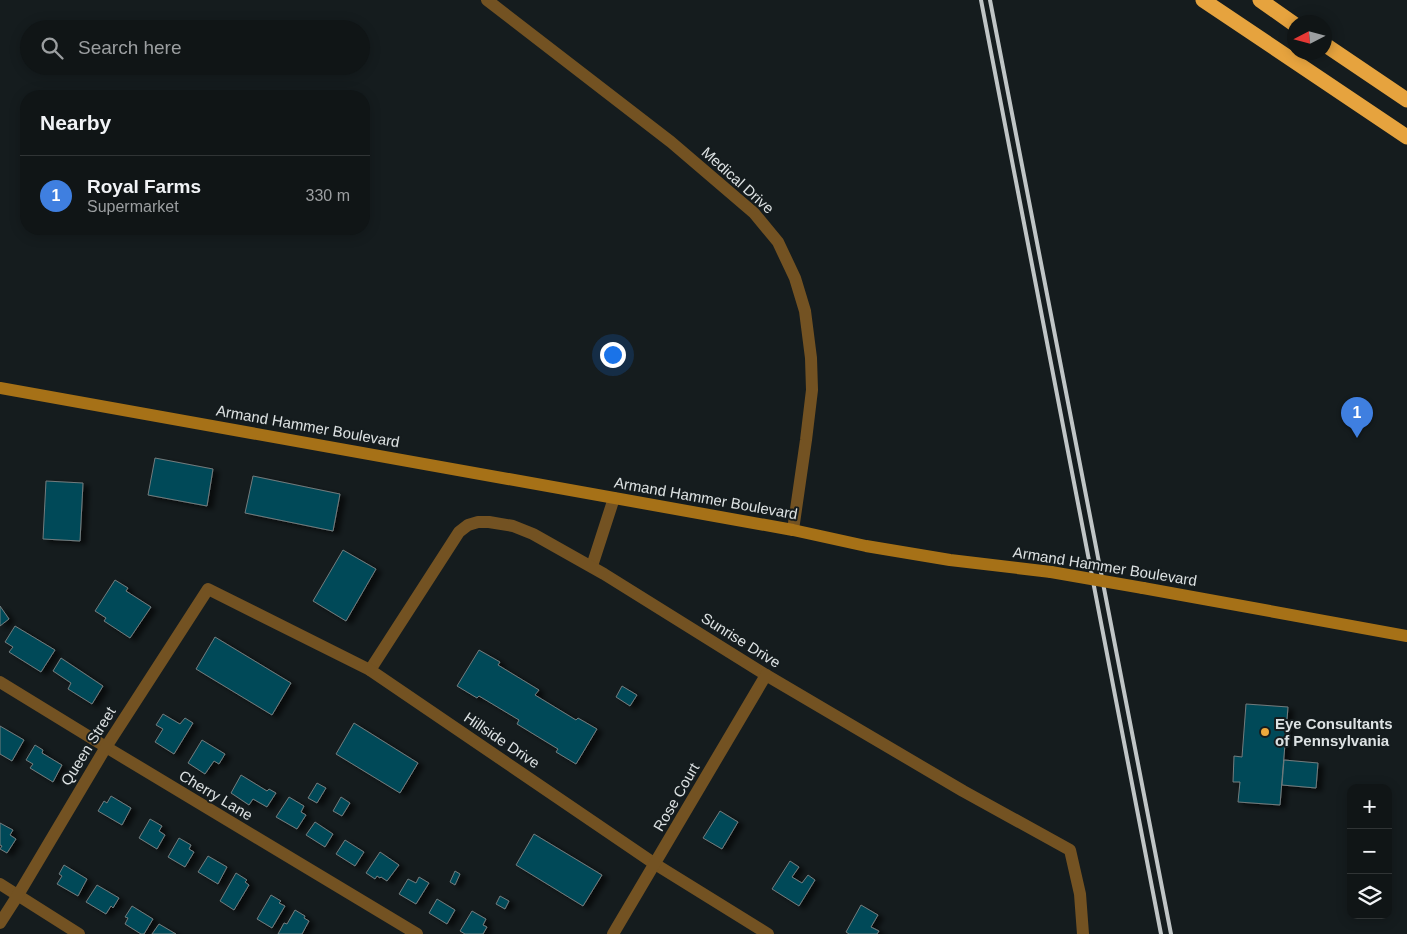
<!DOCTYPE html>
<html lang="en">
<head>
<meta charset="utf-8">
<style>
  :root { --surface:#101516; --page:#191e1f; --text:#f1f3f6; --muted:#9c9fa1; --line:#303435; --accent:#eea83c }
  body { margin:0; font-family:Arial,sans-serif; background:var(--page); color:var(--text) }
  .controls { position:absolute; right:15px; bottom:15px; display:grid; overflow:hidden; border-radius:10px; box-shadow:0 2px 12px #0003 }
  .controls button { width:45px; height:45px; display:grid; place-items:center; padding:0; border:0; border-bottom:1px solid var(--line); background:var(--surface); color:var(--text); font:25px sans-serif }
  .compass { position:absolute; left:1287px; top:15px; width:45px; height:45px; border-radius:50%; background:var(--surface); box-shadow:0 2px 12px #0003; rotate:264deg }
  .you { position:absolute; left:612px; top:354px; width:18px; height:18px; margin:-12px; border:4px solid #fff; border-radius:50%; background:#1a73e8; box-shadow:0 0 0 8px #1a73e833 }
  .badge { display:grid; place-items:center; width:32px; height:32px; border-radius:50%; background:var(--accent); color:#fff; font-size:16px; font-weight:700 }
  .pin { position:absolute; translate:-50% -41px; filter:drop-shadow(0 1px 2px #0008) }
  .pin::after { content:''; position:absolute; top:26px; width:18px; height:15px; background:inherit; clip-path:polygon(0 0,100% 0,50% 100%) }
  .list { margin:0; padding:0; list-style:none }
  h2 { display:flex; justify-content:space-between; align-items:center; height:65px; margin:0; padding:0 20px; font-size:21px }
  h2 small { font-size:16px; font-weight:400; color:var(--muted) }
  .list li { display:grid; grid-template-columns:32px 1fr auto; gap:15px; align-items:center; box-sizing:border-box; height:80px; padding:0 20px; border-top:1px solid var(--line) }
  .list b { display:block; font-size:19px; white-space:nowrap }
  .list p { margin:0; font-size:16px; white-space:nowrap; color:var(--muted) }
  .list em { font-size:16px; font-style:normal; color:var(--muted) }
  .icon { flex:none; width:28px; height:28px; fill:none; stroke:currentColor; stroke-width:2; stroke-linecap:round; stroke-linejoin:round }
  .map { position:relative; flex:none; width:1407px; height:934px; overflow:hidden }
  .search { position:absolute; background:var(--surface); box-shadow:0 2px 12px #0003; left:20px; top:20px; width:350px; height:55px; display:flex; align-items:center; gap:12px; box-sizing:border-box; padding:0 18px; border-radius:28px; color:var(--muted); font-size:19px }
  .panel { position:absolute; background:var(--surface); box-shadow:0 2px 12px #0003; left:20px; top:90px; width:350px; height:145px; border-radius:20px }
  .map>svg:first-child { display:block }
  .building { fill:#004a58; stroke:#737c7e; filter:url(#shadow) }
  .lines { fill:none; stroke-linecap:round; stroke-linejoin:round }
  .street { stroke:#735222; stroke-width:12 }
  .secondary { stroke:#a67117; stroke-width:12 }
  .highway { stroke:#e6a33e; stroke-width:15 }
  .rail { stroke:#c0c5c6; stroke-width:4 }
  .secondary-bridge { stroke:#a67117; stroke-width:12 }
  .poi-dot { fill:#eea83c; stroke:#151c1e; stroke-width:2 }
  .labels { text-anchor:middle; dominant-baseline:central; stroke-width:4; stroke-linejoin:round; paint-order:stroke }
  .street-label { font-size:15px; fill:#dde2e3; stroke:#151c1e }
  .poi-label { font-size:15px; font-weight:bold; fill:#dde2e3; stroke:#151c1e; text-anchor:start }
</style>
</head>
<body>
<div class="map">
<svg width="1407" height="934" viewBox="0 0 1407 934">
  <defs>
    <filter id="shadow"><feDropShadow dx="5.5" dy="3" stdDeviation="2.5" flood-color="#0009"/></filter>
  </defs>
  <rect width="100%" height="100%" fill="#151c1e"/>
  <g class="building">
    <polygon points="155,458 213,469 207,506 148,495"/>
    <polygon points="253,476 340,494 333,531 245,513"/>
    <polygon points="46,481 83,483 80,541 43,539"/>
    <polygon points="343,550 376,569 346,621 313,601"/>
    <polygon points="115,580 128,588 126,591 151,607 130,638 104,621 106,618 95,611"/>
    <polygon points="0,606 9,619 0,626"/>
    <polygon points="15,626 55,650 41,672 9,652 13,647 5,642"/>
    <polygon points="215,637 291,683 272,715 196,669"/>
    <polygon points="479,650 500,662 498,665 539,690 535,695 576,720 578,718 597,729 576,764 556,752 558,749 517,724 519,720 479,696 477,698 457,686"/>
    <polygon points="61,658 103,686 92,704 68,689 71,683 53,671"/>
    <polygon points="622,686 637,695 630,706 616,697"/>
    <polygon points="1246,704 1288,707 1280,805 1238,802 1240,782 1233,782 1234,756 1242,757"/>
    <polygon points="163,714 180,724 185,718 193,723 174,754 155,742 163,729 156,725"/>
    <polygon points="354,723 418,763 400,793 336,754"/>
    <polygon points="0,726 24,740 12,761 0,754"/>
    <polygon points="202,740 225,754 219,764 214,761 205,774 188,763"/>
    <polygon points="35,745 43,750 42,753 62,765 53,782 30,768 33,764 26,760"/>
    <polygon points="1284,760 1318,763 1316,788 1282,785"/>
    <polygon points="241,775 267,791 269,789 276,793 267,807 253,799 249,805 231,793"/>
    <polygon points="317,783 326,788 317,803 308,798"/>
    <polygon points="111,796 131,808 122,825 98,811 104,801 107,803"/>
    <polygon points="289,797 304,806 301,812 306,815 297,829 276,817"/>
    <polygon points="341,797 350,803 342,816 333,811"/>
    <polygon points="720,811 738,822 722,849 703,838"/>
    <polygon points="150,819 162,826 159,831 165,835 157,849 139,838"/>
    <polygon points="315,822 333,834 325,847 306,835"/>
    <polygon points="0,823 13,830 10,835 16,839 7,853 0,849 2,846 0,845"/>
    <polygon points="534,834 602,875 583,906 516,865"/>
    <polygon points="179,838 191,845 189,849 194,852 185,867 168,857"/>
    <polygon points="345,840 364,852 355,866 336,854"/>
    <polygon points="380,852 399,865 387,881 381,877 380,878 377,876 375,879 366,873"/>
    <polygon points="208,856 227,867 218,884 198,872"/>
    <polygon points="790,861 799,867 792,877 802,883 808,875 815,880 799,906 772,889"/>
    <polygon points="64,865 87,879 78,896 57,884 62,876 59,874"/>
    <polygon points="455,871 460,874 455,885 450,882"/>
    <polygon points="236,873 247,880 245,882 249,885 234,910 220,901"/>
    <polygon points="419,877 429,883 416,904 399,894 408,879 416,883"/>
    <polygon points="97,885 119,898 113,908 111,906 106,914 86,902"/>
    <polygon points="271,895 281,901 279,903 285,906 272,928 257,919"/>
    <polygon points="500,896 509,901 505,909 496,904"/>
    <polygon points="437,899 455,910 447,924 429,913"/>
    <polygon points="861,905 878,915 871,927 879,931 877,934 849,934 846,932"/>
    <polygon points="132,906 153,919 144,934 141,934 125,924 128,918 125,917"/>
    <polygon points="295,910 305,916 304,918 309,921 302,934 278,934 284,923 287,924"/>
    <polygon points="472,911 486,919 483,925 487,927 483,934 465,934 460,931"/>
    <polygon points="159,924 176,934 152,934"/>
  </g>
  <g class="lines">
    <g class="street">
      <polyline points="487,0 671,142 754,213 778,242 795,278 805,311 811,358 812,390 806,440 793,530"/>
      <polyline points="592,566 614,498"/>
      <polyline points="370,670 459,532 468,525 478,522 489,522 513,526 533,534 604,574 766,675 963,791 1070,850 1080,894 1083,934"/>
      <polyline points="0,682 106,747 417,934"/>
      <polyline points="0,884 79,934"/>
      <polyline points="0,923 18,895 106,747 208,589 370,670 655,864 768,934"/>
      <polyline points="613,934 766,675"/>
    </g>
    <g class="secondary">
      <polyline points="0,388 793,530 866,546 950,560 1051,572"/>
      <polyline points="1143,588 1407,636"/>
    </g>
    <g class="highway">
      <polyline points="1203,0 1407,137"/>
      <polyline points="1260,0 1294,24"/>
      <polyline points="1324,44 1407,100"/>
    </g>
    <g class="rail">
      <polyline points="981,0 1161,934"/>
      <polyline points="990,0 1171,934"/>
    </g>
    <polyline class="secondary-bridge" points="1051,572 1143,588"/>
  </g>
  <circle class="poi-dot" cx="1265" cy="732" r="5"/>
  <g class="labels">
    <g class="street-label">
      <text transform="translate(738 180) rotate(42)">Medical Drive</text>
      <text transform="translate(308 426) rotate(10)">Armand Hammer Boulevard</text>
      <text transform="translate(706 498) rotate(10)">Armand Hammer Boulevard</text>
      <text transform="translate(1105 566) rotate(9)">Armand Hammer Boulevard</text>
      <text transform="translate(741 640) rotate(32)">Sunrise Drive</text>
      <text transform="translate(502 740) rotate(34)">Hillside Drive</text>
      <text transform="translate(88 746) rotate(-58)">Queen Street</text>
      <text transform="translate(216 795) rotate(31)">Cherry Lane</text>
      <text transform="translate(676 797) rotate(-60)">Rose Court</text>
    </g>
    <g class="poi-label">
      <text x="1275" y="723">Eye Consultants<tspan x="1275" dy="17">of Pennsylvania</tspan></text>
    </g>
  </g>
</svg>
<div class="controls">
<button>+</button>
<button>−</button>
<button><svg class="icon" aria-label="layers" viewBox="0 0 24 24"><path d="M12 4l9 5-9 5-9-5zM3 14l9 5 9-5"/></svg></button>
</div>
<svg class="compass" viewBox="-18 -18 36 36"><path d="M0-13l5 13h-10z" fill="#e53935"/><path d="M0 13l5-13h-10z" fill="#9c9fa1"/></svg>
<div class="you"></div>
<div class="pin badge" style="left:1357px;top:438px;background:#3f7fe0">1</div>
<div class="search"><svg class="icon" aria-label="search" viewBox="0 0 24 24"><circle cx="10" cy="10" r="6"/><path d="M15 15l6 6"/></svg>Search here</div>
<section class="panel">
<h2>Nearby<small></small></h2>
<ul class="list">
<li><span class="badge" style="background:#3f7fe0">1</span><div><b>Royal Farms</b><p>Supermarket</p></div><em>330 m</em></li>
</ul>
</section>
</div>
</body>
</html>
